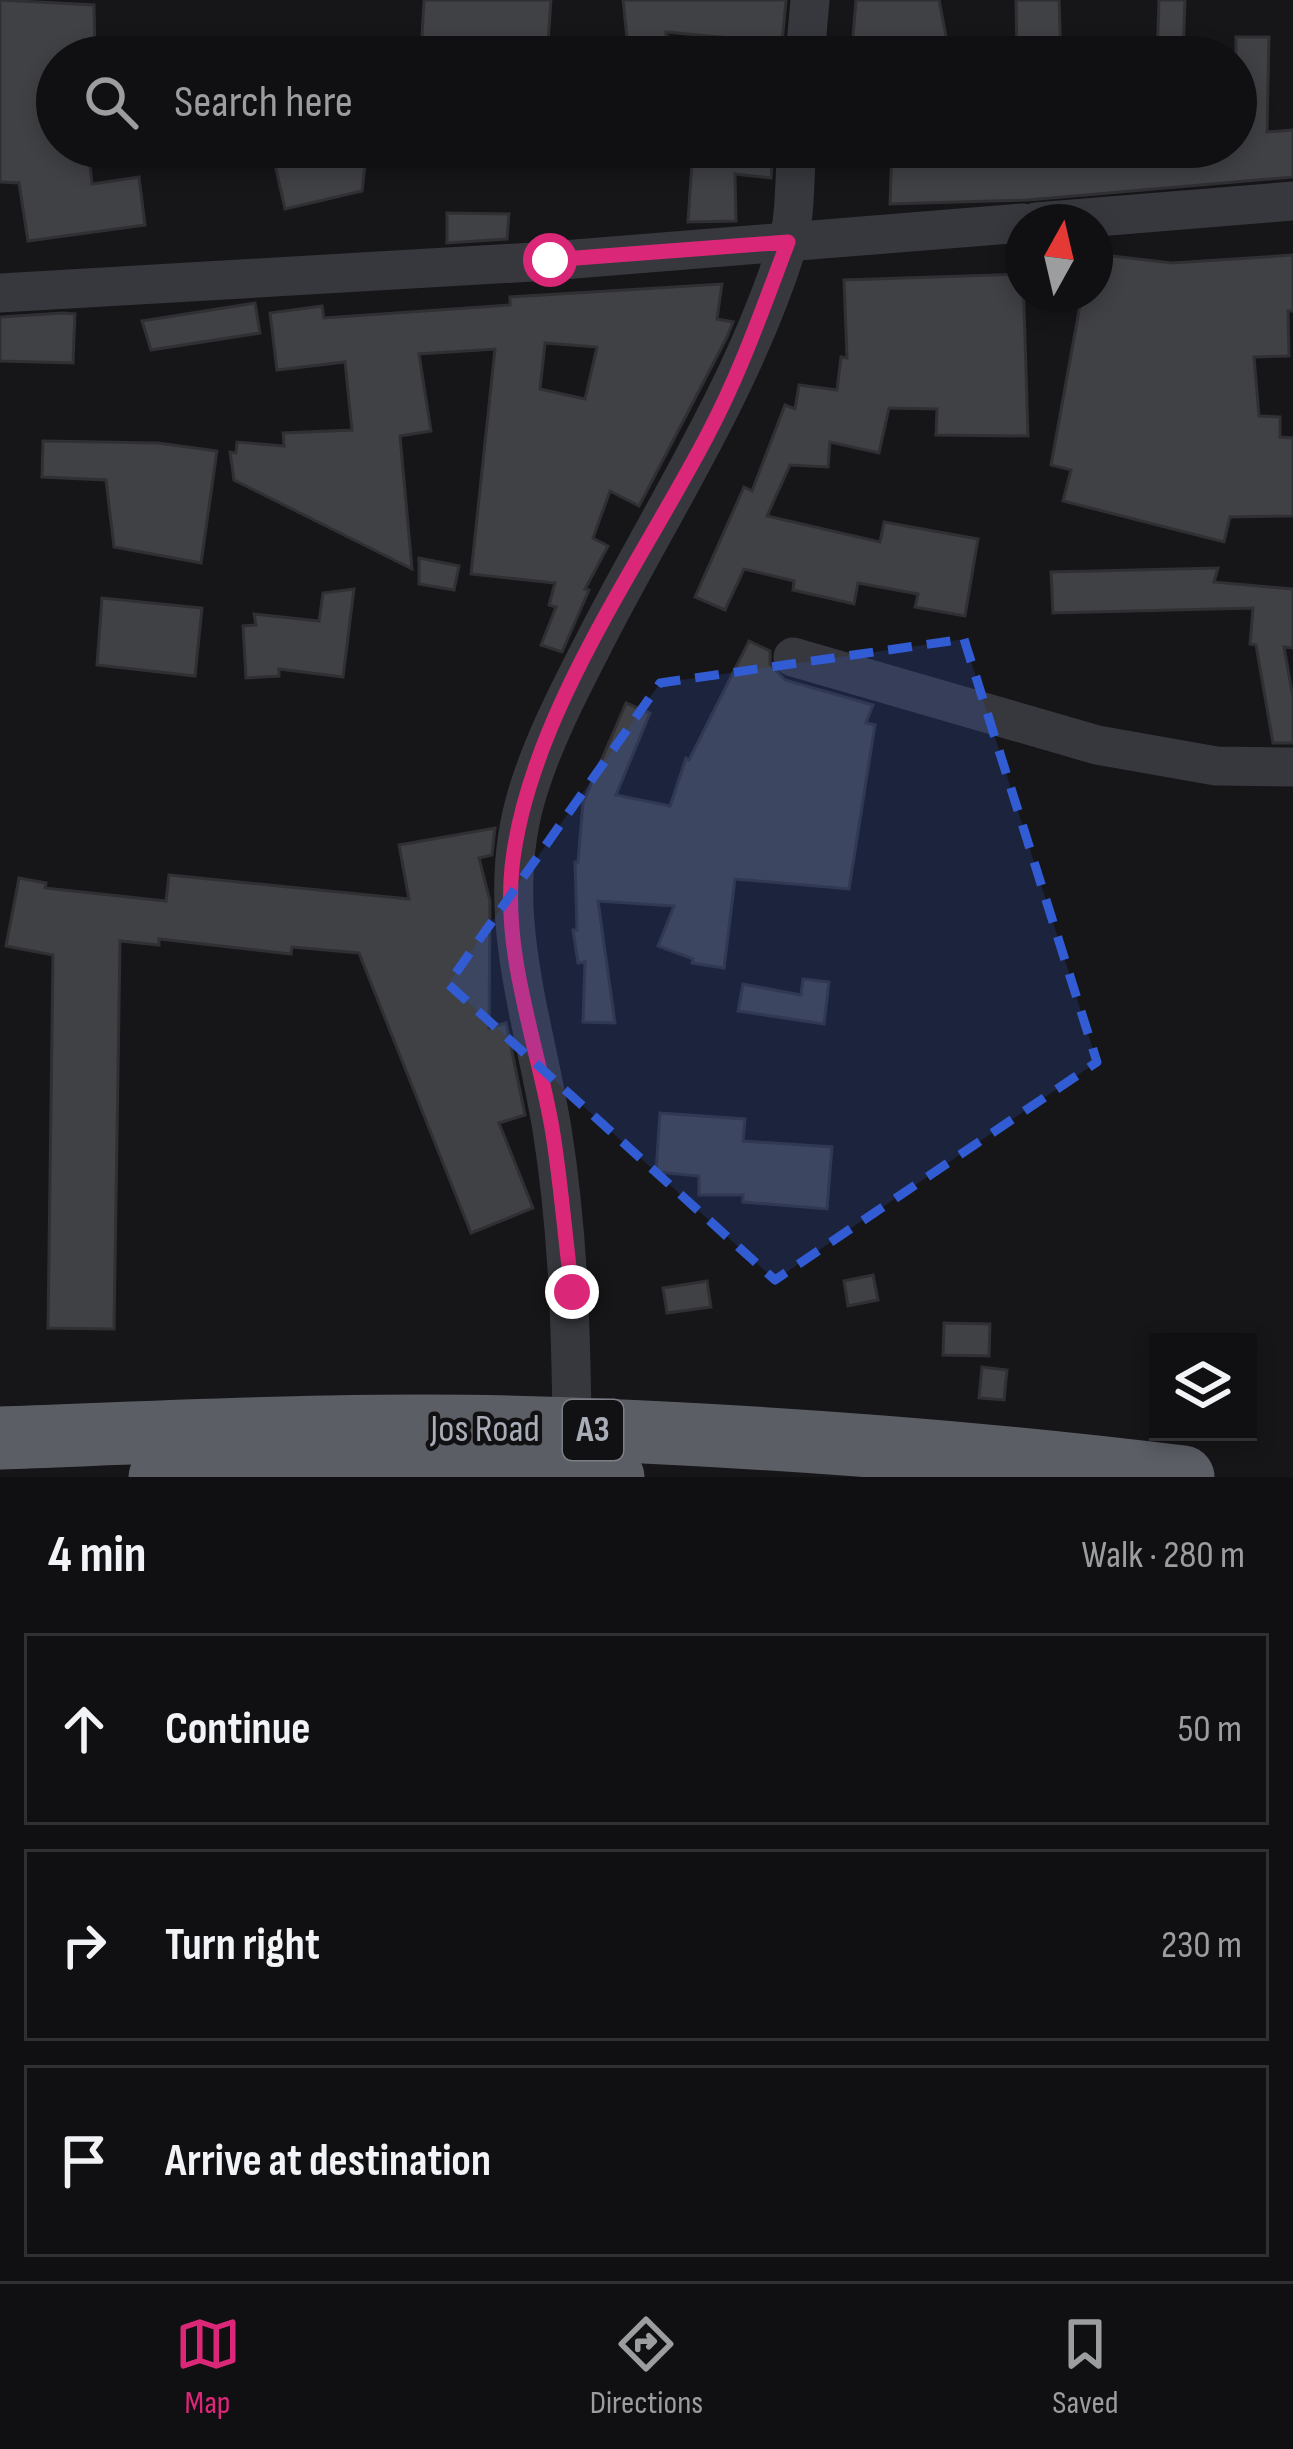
<!DOCTYPE html>
<html lang="en">
<head>
<meta charset="utf-8">
<style>
  :root { --surface:#101012; --page:#1e1e20; --text:#f1f3f6; --muted:#9c9d9f; --line:#303032; --accent:#db2777 }
  body { margin:0; font-family:"Sofia Sans Condensed",sans-serif; background:var(--page); color:var(--text) }
  .controls { position:absolute; right:36px; bottom:36px; display:grid; overflow:hidden; border-radius:0px; box-shadow:0 6px 18px #0003 }
  .controls button { width:108px; height:108px; display:grid; place-items:center; padding:0; border:0; border-bottom:3px solid var(--line); background:var(--surface); color:var(--text); font:60px sans-serif }
  .compass { position:absolute; left:1005px; top:204px; width:108px; height:108px; border-radius:50%; background:var(--surface); box-shadow:0 6px 18px #0003; rotate:8deg }
  .stop { position:absolute; width:36px; height:36px; margin:-27px; border:9px solid #db2777; border-radius:50%; background:#fff }
  .stop.end { background:#db2777; border-color:#fff; box-shadow:0 3px 12px #0008 }
  .list { margin:0; padding:0; list-style:none }
  h2 { display:flex; justify-content:space-between; align-items:center; height:156px; margin:0; padding:0 48px; font-size:51px }
  h2 small { font-size:39px; font-weight:400; color:var(--muted) }
  .list li { display:grid; grid-template-columns:78px 1fr auto; gap:36px; align-items:center; box-sizing:border-box; height:192px; margin:0 24px 24px; padding:0 24px; border:3px solid var(--line); border-radius:0px }
  .list b { display:block; font-size:45px; white-space:nowrap }
  .list em { font-size:39px; font-style:normal; color:var(--muted) }
  .icon { flex:none; width:66px; height:66px; fill:none; stroke:currentColor; stroke-width:2; stroke-linecap:round; stroke-linejoin:round }
  .map { position:relative; flex:none; width:1293px; height:1477px; overflow:hidden }
  .search { position:absolute; background:var(--surface); box-shadow:0 6px 18px #0003; left:36px; right:36px; top:36px; height:132px; display:flex; align-items:center; gap:30px; box-sizing:border-box; padding:0 42px; border-radius:66px; color:var(--muted); font-size:45px }
  .sheet { height:804px; background:var(--surface) }
  nav { display:flex; justify-content:space-around; align-items:center; box-sizing:border-box; height:168px; border-top:3px solid var(--line); background:var(--surface); font-size:33px; color:var(--muted) }
  nav a { display:grid; justify-items:center; gap:6px }
  nav .on { color:var(--accent) }
  .map>svg:first-child { display:block }
  .building { fill:#404145; stroke:#303034; stroke-width:3; fill-rule:evenodd }
  .lines { fill:none; stroke-linecap:round; stroke-linejoin:round }
  .minor { stroke:#37383d; stroke-width:39 }
  .trunk { stroke:#5b5e65; stroke-width:63 }
  .route { stroke:#db2777; stroke-width:15 }
  .marked { fill:#325cd3; fill-opacity:0.2; stroke:#325cd3; stroke-width:9; stroke-dasharray:24 15; stroke-linejoin:round }
  .labels { text-anchor:middle; dominant-baseline:central; stroke-width:9; stroke-linejoin:round; paint-order:stroke }
  .shield { fill:#111113; stroke:#7b7e86; stroke-width:3 }
  .shield-label { font-size:36px; font-weight:bold; fill:#a8adb8 }
  .street-label { font-size:39px; fill:#a8adb8; stroke:#111113 }
</style>
</head>
<body>
<div class="map">
<svg width="1293" height="1477" viewBox="0 0 1293 1477">
  <rect width="100%" height="100%" fill="#161618"/>
  <g class="building">
    <polygon points="0,0 94,5 95,57 57,57 57,147 88,147 92,184 139,177 145,225 28,241 19,183 0,182"/>
    <polygon points="424,0 551,0 547,57 509,57 510,45 458,40 458,57 421,55"/>
    <polygon points="623,0 786,0 782,43 666,32 666,36 715,57 629,57"/>
    <polygon points="856,0 939,0 950,57 894,57 895,54 852,49"/>
    <polygon points="1016,0 1059,0 1061,57 1017,57"/>
    <polygon points="1159,0 1185,0 1183,57 1157,57"/>
    <polygon points="1236,37 1269,37 1267,132 1293,130 1293,177 1028,200 890,204 892,149 1035,147 1036,156 1150,154 1149,147 1236,147"/>
    <polygon points="271,147 319,147 320,152 366,158 362,191 285,209"/>
    <polygon points="693,147 773,147 771,178 735,174 736,221 688,222"/>
    <polygon points="447,213 509,214 507,239 447,243"/>
    <polygon points="1095,254 1172,263 1293,255 1293,311 1288,311 1289,356 1254,357 1259,416 1280,417 1280,437 1293,438 1293,516 1230,517 1224,542 1063,501 1071,470 1051,465 1082,294 1095,294"/>
    <polygon points="1023,274 1028,436 936,435 937,409 889,408 879,453 830,442 828,467 790,465 767,516 880,542 884,522 978,539 965,616 915,607 918,594 858,583 854,604 793,590 794,581 744,569 725,610 695,597 744,487 752,491 785,405 795,409 799,385 837,390 841,357 847,358 844,280"/>
    <path d="M722,284L717,319L733,322L727,337L639,506L610,491L593,538L608,546L585,589L589,590L562,652L541,645L556,607L549,605L555,583L471,574L495,349L419,354L431,431L400,436L412,569L234,480L230,452L236,453L237,442L284,446L283,433L352,430L345,362L277,370L270,313L322,306L324,318L510,305V297ZM545,343L597,347L585,399L540,389Z"/>
    <polygon points="255,303 260,333 151,350 142,321"/>
    <polygon points="63,313 75,314 73,363 0,361 0,317"/>
    <polygon points="43,441 158,443 217,451 201,563 114,547 106,480 42,477"/>
    <polygon points="419,558 459,566 454,590 419,584"/>
    <polygon points="1218,568 1214,582 1293,589 1293,648 1284,647 1293,698 1293,743 1273,743 1256,645 1250,644 1253,608 1053,613 1051,572"/>
    <polygon points="354,589 343,677 279,669 279,676 246,678 243,626 256,625 254,614 319,621 323,593"/>
    <polygon points="102,598 202,608 195,676 97,665"/>
    <polygon points="749,641 770,651 770,664 785,680 873,705 866,723 875,725 849,889 735,879 724,968 692,963 693,959 658,946 674,906 598,901 615,1023 583,1022 585,962 578,963 573,930 577,930 575,862 578,862 583,803 626,703 650,713 616,795 670,806 686,758 689,760"/>
    <polygon points="495,828 492,855 479,858 490,901 489,1028 506,1023 525,1115 499,1123 533,1208 471,1233 359,953 292,947 291,954 159,939 159,945 120,941 114,1329 48,1328 53,955 6,946 19,878 46,883 45,888 166,901 169,875 409,899 399,845"/>
    <polygon points="803,979 829,982 824,1024 738,1011 743,984 801,995"/>
    <polygon points="660,1113 745,1119 743,1141 832,1147 827,1209 743,1202 743,1195 699,1195 699,1176 656,1172"/>
    <polygon points="873,1275 878,1300 848,1306 844,1281"/>
    <polygon points="707,1281 711,1307 667,1313 663,1288"/>
    <polygon points="944,1323 990,1324 989,1356 943,1355"/>
    <polygon points="982,1367 1007,1370 1004,1400 979,1398"/>
  </g>
  <g class="lines">
    <g class="minor">
      <polyline points="805,57 810,0"/>
      <polyline points="1036,222 1293,201"/>
      <polyline points="0,293 550,261 1023,223"/>
      <polyline points="793,657 1097,745 1216,766 1293,767"/>
      <path d="M572,1428C571,1327 568,1230 552,1129C533,1014 491,905 529,788C546,734 574,682 600,631C666,504 744,384 787,247C796,216 794,179 797,147"/>
    </g>
    <g class="trunk">
      <path d="M0,1438C191,1431 383,1421 574,1429C778,1437 981,1452 1183,1477"/>
      <polyline points="160,1477 273,1473 613,1477"/>
    </g>
  </g>
  <g class="lines">
    <path class="route" d="M550,260L788,242C763,308 740,374 707,436C639,566 528,719 512,867C503,956 537,1042 552,1128C561,1182 565,1237 572,1292"/>
  </g>
  <path class="marked" d="M964,639L1097,1062L775,1280L448,984L660,683Z"/>
  <g class="labels">
    <rect class="shield" x="563" y="1400" width="60" height="60" rx="9"/>
    <g class="shield-label">
      <text x="593" y="1430">A3</text>
    </g>
    <g class="street-label">
      <text x="485" y="1429">Jos Road</text>
    </g>
  </g>
</svg>
<div class="controls">
<button><svg class="icon" aria-label="layers" viewBox="0 0 24 24"><path d="M12 4l9 5-9 5-9-5zM3 14l9 5 9-5"/></svg></button>
</div>
<svg class="compass" viewBox="-18 -18 36 36"><path d="M0-13l5 13h-10z" fill="#e53935"/><path d="M0 13l5-13h-10z" fill="#9c9d9f"/></svg>
<div class="stop" style="left:550px;top:260px"></div>
<div class="stop end" style="left:572px;top:1292px"></div>
<div class="search"><svg class="icon" aria-label="search" viewBox="0 0 24 24"><circle cx="10" cy="10" r="6"/><path d="M15 15l6 6"/></svg>Search here</div>
</div>
<section class="sheet">
<h2>4 min<small>Walk · 280 m</small></h2>
<ul class="list">
<li><svg class="icon" aria-label="ahead" viewBox="0 0 24 24"><path d="M12 20V5M6 11l6-6 6 6"/></svg><div><b>Continue</b></div><em>50 m</em></li>
<li><svg class="icon" aria-label="right" viewBox="0 0 24 24"><path d="M7 20v-9h11M14 6l5 5-5 5"/></svg><div><b>Turn right</b></div><em>230 m</em></li>
<li><svg class="icon" aria-label="arrive" viewBox="0 0 24 24"><path d="M6 21V4h12l-3 4 3 4H6"/></svg><div><b>Arrive at destination</b></div></li>
</ul>
</section>
<nav>
<a class="on"><svg class="icon" aria-label="map" viewBox="0 0 24 24"><path d="M3 6l6-2 6 2 6-2v14l-6 2-6-2-6 2zM9 4v14M15 6v14"/></svg>Map</a>
<a><svg class="icon" aria-label="directions" viewBox="0 0 24 24"><path d="M12 3l9 9-9 9-9-9zM9 14v-3h6M13 9l2 2-2 2"/></svg>Directions</a>
<a><svg class="icon" aria-label="saved" viewBox="0 0 24 24"><path d="M7 4h10v16l-5-4-5 4z"/></svg>Saved</a>
</nav>
</body>
</html>
